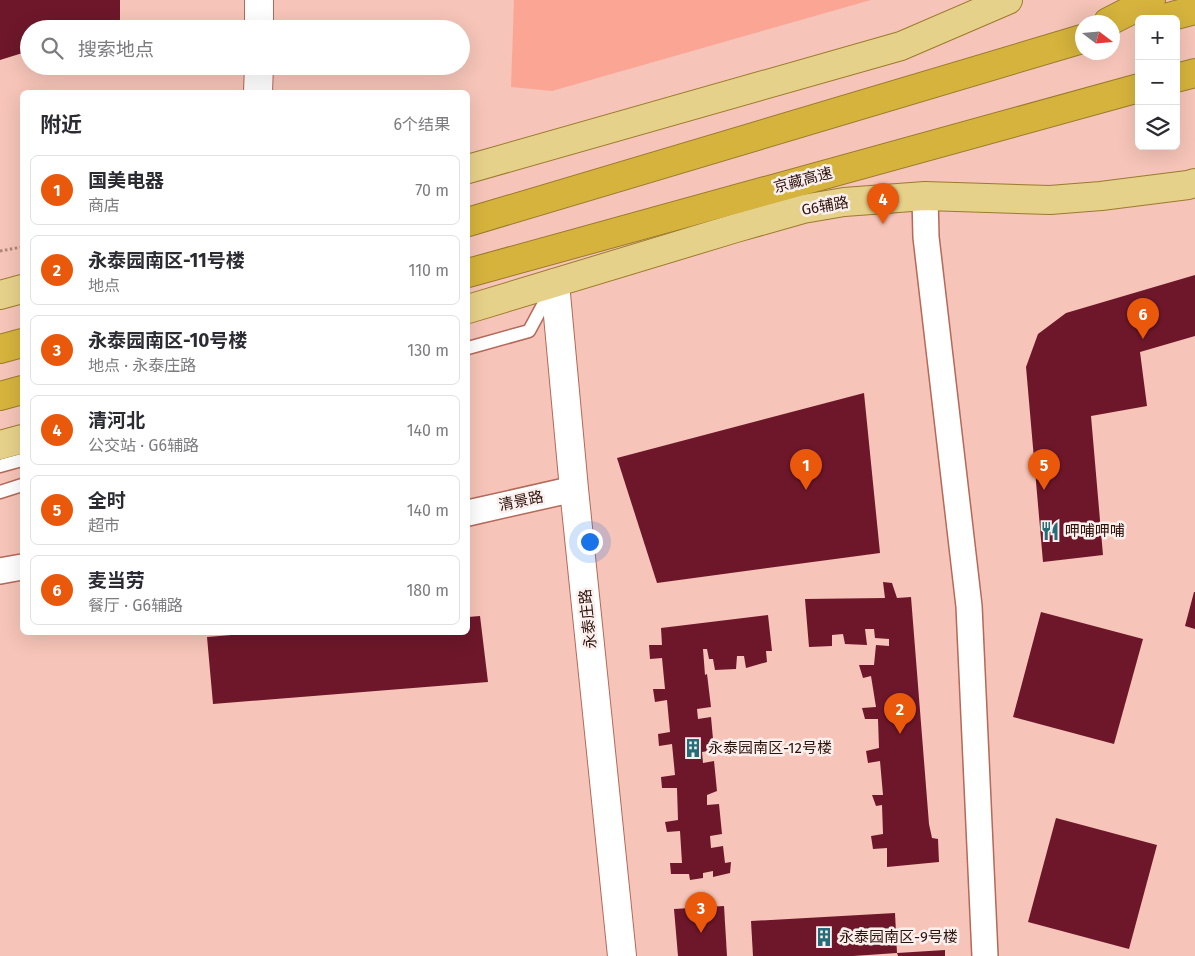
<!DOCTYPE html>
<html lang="zh">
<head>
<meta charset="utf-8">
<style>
  :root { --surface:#fff; --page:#f2f2f3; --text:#2b2b33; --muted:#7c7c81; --line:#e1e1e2; --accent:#ea580c }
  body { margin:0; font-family:"Fira Sans","Noto Sans SC",sans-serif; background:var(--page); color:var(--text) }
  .controls { position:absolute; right:15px; top:15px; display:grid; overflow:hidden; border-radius:8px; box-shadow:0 5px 20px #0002 }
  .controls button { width:45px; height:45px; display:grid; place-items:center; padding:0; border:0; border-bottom:1px solid var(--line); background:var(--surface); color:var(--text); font:25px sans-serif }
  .compass { position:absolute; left:1075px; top:15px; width:45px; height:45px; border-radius:50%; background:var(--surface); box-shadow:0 5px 20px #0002; rotate:106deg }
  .you { position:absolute; left:589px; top:541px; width:18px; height:18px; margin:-12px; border:4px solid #fff; border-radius:50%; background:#1a73e8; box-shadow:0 0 0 8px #1a73e833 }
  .badge { display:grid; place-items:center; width:32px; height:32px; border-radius:50%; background:var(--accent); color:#fff; font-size:16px; font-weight:700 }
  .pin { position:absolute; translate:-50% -41px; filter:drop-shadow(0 1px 2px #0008) }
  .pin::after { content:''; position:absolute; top:26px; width:18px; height:15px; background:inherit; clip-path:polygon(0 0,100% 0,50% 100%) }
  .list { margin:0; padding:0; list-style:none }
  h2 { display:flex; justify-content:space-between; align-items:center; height:65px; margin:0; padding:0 20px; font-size:21px }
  h2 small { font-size:16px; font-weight:400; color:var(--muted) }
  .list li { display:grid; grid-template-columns:32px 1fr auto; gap:15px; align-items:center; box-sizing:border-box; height:70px; margin:0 10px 10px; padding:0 10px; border:1px solid var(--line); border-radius:8px }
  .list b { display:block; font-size:19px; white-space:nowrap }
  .list p { margin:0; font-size:16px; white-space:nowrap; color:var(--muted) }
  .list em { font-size:16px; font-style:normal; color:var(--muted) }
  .icon { flex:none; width:28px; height:28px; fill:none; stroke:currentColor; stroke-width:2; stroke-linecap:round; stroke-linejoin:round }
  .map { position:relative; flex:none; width:1195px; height:956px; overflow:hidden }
  .search { position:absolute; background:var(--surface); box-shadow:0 5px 20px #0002; left:20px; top:20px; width:450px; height:55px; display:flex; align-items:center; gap:12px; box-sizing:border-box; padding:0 18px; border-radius:28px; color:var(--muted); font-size:19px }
  .panel { position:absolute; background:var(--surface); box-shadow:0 5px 20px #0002; left:20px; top:90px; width:450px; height:545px; border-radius:8px }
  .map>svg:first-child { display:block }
  .green { fill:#fba694 }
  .building { fill:#6e172b }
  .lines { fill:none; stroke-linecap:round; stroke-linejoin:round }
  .service-casing { stroke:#b46959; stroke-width:15 }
  .minor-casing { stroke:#b46959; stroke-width:28 }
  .tertiary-casing { stroke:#b46959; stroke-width:30 }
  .primary-casing { stroke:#9b7b2b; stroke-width:30 }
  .motorway-casing { stroke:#9b7b2b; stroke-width:30 }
  .path { stroke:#af847a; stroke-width:3; stroke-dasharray:2.5 2.5; stroke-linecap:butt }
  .service { stroke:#fff; stroke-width:12 }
  .minor { stroke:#fff; stroke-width:25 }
  .tertiary { stroke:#fff; stroke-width:28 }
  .primary { stroke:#e6d18a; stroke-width:28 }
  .motorway { stroke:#d5b33c; stroke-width:28 }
  .labels { text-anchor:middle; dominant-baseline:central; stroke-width:5; stroke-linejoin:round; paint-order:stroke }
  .street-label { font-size:15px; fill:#30120c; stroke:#f9f0ee }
  .poi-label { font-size:15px; fill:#30120c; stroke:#f9f0ee; text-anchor:start }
</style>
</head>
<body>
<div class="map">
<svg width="1195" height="956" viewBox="0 0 1195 956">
  <rect width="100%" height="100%" fill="#f6c4b8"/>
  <polygon class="green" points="514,0 871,0 552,91 511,87"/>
  <g class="building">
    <polygon points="0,0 120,0 120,20 94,29 29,29 29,51 0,60"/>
    <polygon points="1195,275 1195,336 1140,352 1147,406 1091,416 1103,555 1043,562 1026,367 1038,334 1066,313"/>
    <polygon points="864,393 880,553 657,583 617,458"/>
    <polygon points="883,582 892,583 897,598 911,597 929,824 932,838 938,839 939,862 887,867 887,848 873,849 871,836 883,834 882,805 876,806 872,795 883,795 880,761 868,763 866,751 879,748 878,719 865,719 862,708 876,707 871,676 863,678 859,665 874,665 876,645 889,646 889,639 875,638 874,629 865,629 867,645 845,644 843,634 832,635 832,646 809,647 805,599 885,598"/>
    <polygon points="1194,592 1195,592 1195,629 1185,626"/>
    <polygon points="1041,612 1143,639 1114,744 1013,717"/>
    <polygon points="768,615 772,651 766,651 767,662 746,668 744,656 737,656 736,669 715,670 713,659 709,659 707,649 703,649 705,675 707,674 711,707 697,709 698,719 711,717 714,750 702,752 703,763 714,761 717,791 707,795 707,805 719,804 722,834 710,836 711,848 723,846 725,863 731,862 730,873 713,877 713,871 703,873 703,878 690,880 689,874 671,874 670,863 682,863 680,831 667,832 665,822 678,820 677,788 662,788 661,777 675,775 672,744 659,746 658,734 670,732 667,700 655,702 653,689 665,689 662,658 650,659 649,645 662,645 661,628"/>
    <polygon points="480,616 488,682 213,704 207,637 269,632 468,632 468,617"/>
    <polygon points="1056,818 1157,845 1129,949 1028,922"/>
    <polygon points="724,906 727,956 678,956 674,909"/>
    <polygon points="895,913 897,953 853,956 753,956 751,921"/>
    <polygon points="945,950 945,956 898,956 897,953"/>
  </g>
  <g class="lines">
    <g class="service-casing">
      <g id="service">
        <polyline points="468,348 529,331 551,290"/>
        <polyline points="0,466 22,460"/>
        <polyline points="0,492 22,485"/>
      </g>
    </g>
    <g class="minor-casing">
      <g id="minor">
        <polyline points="925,196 926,237 969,606 985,956"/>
        <polyline points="468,513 574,489"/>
        <polyline points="0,571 22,567"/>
      </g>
    </g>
    <g class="tertiary-casing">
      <g id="tertiary">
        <polyline points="259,29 259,0"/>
        <polyline points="258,92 259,66"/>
        <polyline points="555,283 574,489 622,956"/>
      </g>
    </g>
    <g class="primary-casing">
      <g id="primary">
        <polyline points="468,169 901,46 1008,0"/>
        <polyline points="0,295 22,289"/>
        <polyline points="468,309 736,228 803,209 844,202 925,196 1050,200 1101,196 1188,185 1195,183"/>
        <polyline points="0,445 22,439"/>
      </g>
    </g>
    <g class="motorway-casing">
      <g id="motorway">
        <polyline points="1161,19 1195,10"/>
        <polyline points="1108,22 1151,0"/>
        <polyline points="1176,78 1195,73"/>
        <polyline points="468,222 1082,39"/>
        <polyline points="468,273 1139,88"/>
        <polyline points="0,349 22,343"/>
        <polyline points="0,396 22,390"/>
      </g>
    </g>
    <polyline class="path" points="0,251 22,247"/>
    <use href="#service" class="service"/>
    <use href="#minor" class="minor"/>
    <use href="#tertiary" class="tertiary"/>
    <use href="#primary" class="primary"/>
    <use href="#motorway" class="motorway"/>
  </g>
  <defs>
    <g id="restaurant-bare" transform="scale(1.5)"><path d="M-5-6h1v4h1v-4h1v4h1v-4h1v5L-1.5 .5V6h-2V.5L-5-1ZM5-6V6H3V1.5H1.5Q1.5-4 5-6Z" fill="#266d7a" stroke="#f9f0ee" stroke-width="2.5" paint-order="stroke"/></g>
    <g id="building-bare" transform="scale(1.5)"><path d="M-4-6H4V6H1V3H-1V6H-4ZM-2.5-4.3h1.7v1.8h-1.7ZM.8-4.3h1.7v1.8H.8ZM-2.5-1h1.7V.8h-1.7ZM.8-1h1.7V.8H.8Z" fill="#266d7a" stroke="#f9f0ee" stroke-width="2.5" paint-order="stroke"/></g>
  </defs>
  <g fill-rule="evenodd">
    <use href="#restaurant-bare" x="1050" y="531"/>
    <use href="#building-bare" x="693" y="748"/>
    <use href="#building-bare" x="824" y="937"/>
  </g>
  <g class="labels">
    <g class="street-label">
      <text transform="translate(803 180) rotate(-15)">京藏高速</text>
      <text transform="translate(825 206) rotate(-10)">G6辅路</text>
      <text transform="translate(521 501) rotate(-12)">清景路</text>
      <text transform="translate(588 619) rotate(-96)">永泰庄路</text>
    </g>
    <g class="poi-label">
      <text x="1065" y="531">呷哺呷哺</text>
      <text x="708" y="748">永泰园南区-12号楼</text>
      <text x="839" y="937">永泰园南区-9号楼</text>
    </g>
  </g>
</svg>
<div class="controls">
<button>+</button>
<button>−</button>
<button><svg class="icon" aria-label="layers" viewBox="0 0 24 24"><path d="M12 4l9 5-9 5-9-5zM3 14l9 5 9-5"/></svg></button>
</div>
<svg class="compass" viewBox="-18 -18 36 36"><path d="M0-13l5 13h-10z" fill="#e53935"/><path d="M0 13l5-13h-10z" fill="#7c7c81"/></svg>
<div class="you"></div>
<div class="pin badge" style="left:806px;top:490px">1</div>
<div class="pin badge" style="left:900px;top:734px">2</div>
<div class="pin badge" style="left:701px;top:933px">3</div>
<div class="pin badge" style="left:883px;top:224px">4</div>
<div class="pin badge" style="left:1044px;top:490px">5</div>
<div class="pin badge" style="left:1143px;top:339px">6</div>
<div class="search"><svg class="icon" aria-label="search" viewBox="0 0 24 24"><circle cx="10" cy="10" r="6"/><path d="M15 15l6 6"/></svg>搜索地点</div>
<section class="panel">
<h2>附近<small>6个结果</small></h2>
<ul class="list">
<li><span class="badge">1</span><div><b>国美电器</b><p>商店</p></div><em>70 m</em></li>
<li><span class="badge">2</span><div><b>永泰园南区-11号楼</b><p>地点</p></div><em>110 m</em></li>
<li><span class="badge">3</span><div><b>永泰园南区-10号楼</b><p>地点 · 永泰庄路</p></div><em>130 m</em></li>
<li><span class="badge">4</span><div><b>清河北</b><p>公交站 · G6辅路</p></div><em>140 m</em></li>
<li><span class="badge">5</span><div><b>全时</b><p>超市</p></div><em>140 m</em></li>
<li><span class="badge">6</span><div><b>麦当劳</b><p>餐厅 · G6辅路</p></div><em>180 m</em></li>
</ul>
</section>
</div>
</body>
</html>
